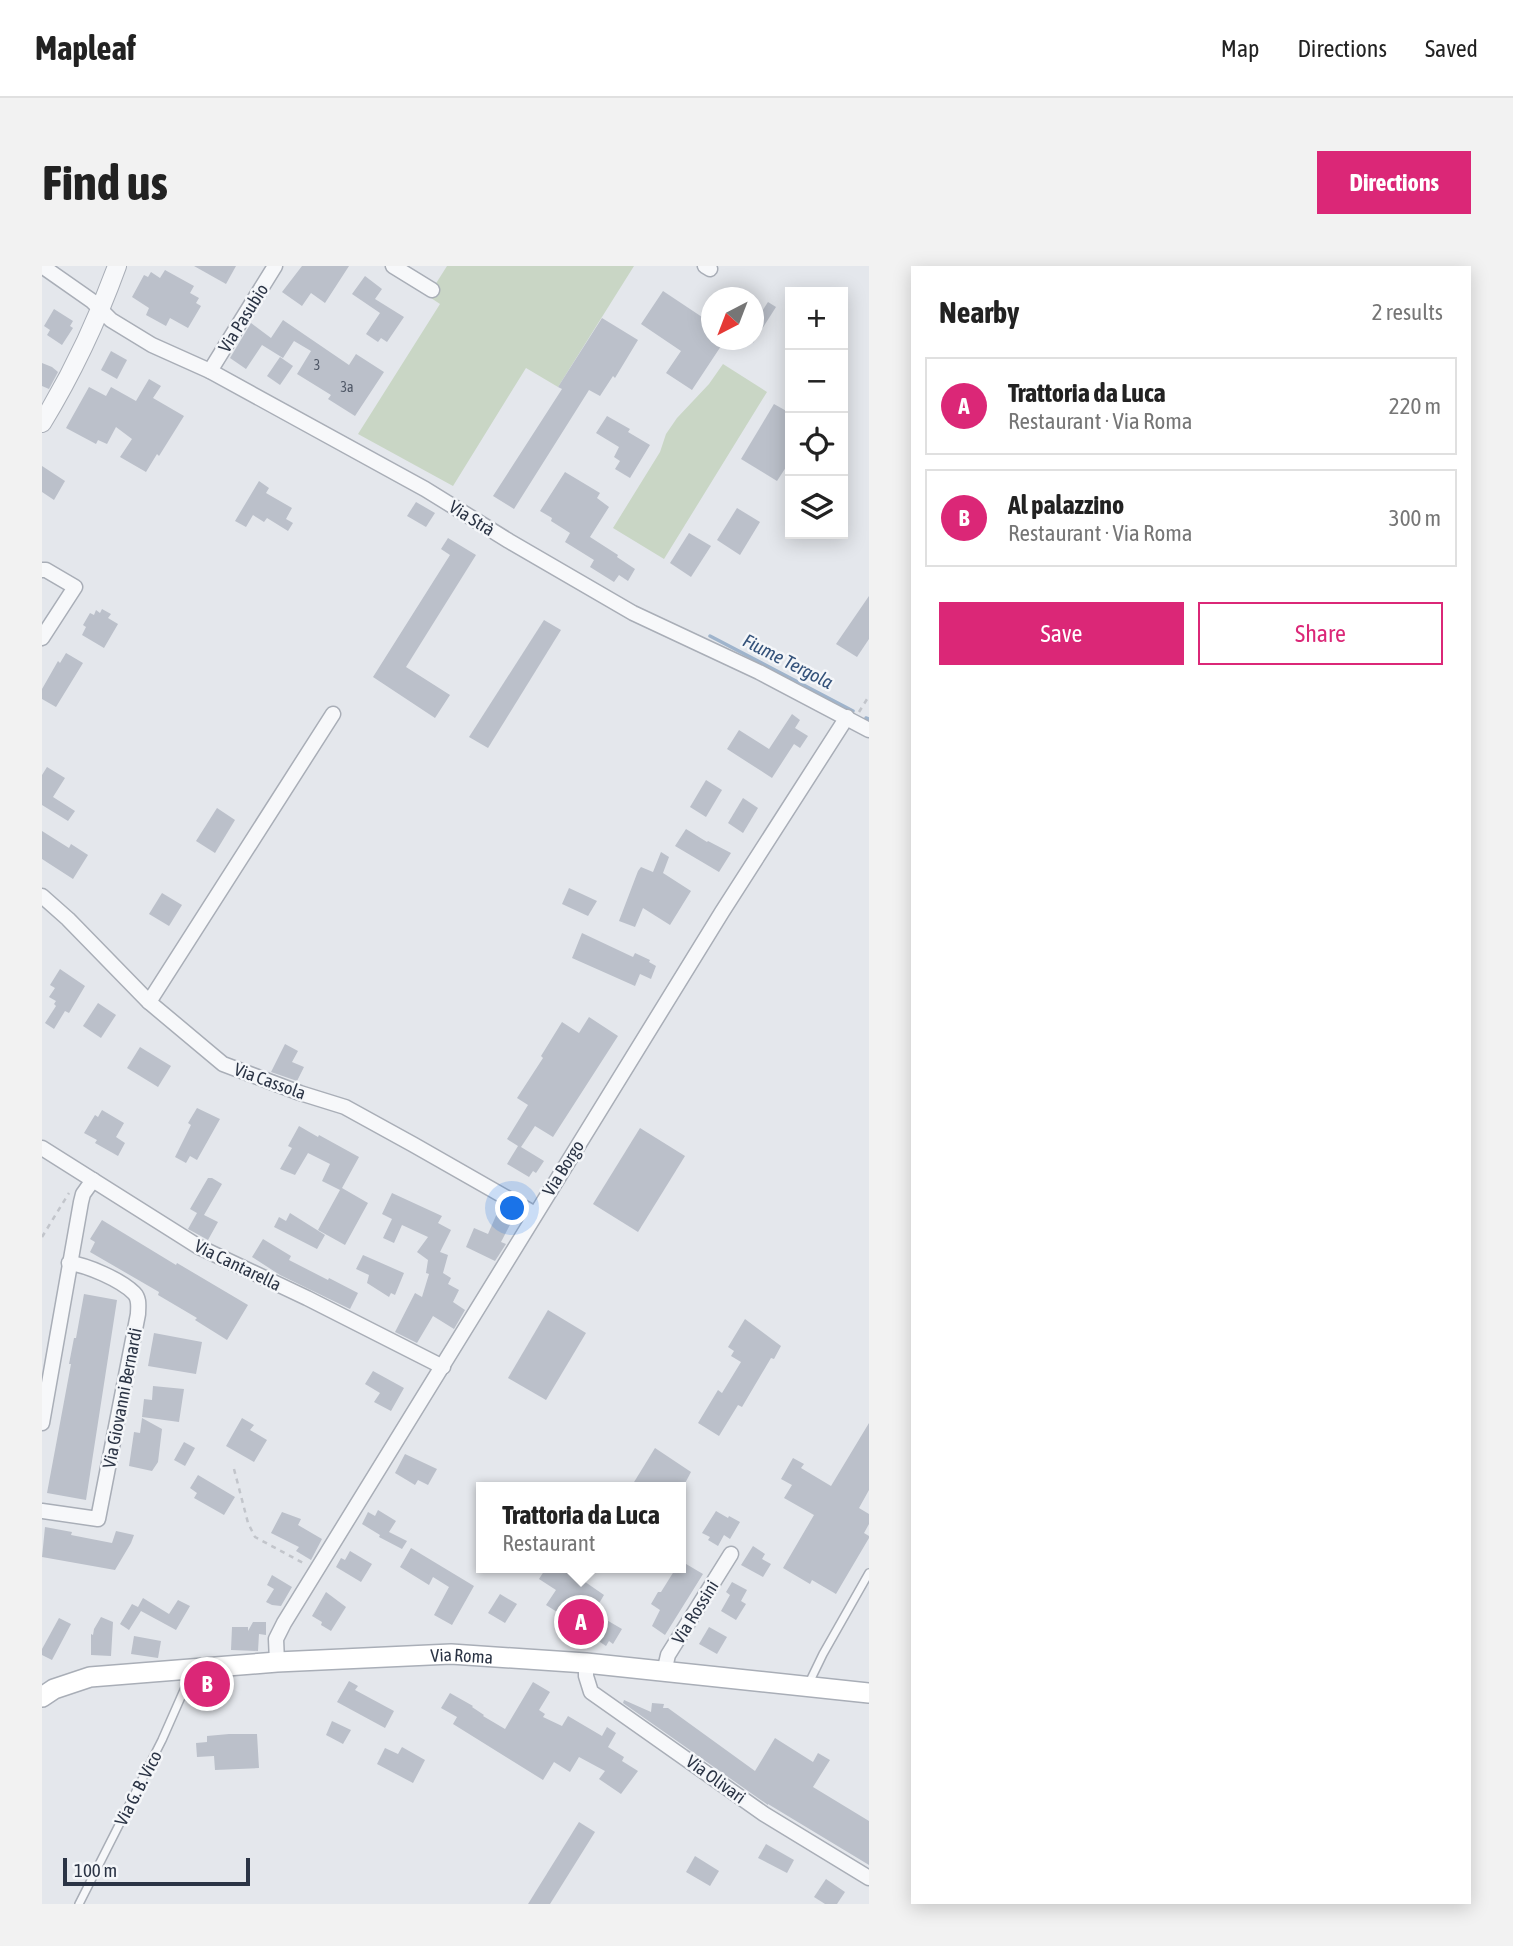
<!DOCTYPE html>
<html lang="en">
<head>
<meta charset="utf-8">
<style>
  :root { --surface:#fff; --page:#f2f2f2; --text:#222; --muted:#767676; --line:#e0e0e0; --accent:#db2777 }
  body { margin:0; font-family:"Asap Condensed",sans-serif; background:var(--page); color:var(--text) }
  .controls { position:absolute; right:21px; top:21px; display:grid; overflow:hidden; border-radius:0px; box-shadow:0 4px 18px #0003 }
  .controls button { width:63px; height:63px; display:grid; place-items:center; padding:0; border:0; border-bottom:2px solid var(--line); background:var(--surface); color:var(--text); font:35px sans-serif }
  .compass { position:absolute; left:659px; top:21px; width:63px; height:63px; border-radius:50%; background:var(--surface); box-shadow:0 4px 18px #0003; rotate:222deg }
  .scale { position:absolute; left:21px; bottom:18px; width:187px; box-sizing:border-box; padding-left:7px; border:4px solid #2b3445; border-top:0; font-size:19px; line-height:24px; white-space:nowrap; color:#2b3445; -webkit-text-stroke:5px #f4f6f9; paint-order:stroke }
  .you { position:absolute; left:471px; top:943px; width:24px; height:24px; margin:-18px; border:5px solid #fff; border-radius:50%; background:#1a73e8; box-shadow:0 0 0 10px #1a73e833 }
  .badge { display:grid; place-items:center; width:46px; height:46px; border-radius:50%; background:var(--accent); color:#fff; font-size:23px; font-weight:700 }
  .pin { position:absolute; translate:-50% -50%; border:4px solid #fff; box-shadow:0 2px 7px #0006 }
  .popup { position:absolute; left:434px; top:1216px; width:210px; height:91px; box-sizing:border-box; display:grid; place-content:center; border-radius:0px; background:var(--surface); filter:drop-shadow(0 2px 5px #0005); font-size:23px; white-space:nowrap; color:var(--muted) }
  .popup b { font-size:26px; color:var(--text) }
  .popup::after { content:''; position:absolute; left:50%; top:100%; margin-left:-14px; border:14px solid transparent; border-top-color:var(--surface) }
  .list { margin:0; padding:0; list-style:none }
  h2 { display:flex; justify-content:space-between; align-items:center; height:91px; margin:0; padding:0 28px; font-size:30px }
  h2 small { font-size:23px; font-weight:400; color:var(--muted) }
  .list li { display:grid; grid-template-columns:46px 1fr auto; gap:21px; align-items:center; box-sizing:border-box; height:98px; margin:0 14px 14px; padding:0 14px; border:2px solid var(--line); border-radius:0px }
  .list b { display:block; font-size:26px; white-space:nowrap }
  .list p { margin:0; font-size:23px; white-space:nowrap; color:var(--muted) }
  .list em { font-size:23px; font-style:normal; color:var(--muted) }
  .actions { display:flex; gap:14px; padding:21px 28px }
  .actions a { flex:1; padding:16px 0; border:2px solid var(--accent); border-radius:0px; text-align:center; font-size:24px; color:var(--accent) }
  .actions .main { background:var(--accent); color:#fff }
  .icon { flex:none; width:38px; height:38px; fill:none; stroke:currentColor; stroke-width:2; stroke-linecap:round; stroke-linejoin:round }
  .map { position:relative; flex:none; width:827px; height:1638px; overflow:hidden; border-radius:0px }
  header { display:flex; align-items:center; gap:42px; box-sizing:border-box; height:98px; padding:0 35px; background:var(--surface); border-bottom:2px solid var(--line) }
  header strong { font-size:33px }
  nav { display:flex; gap:38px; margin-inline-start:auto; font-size:24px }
  .intro { display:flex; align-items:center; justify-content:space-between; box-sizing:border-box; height:168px; padding:0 42px }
  h1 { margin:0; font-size:49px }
  .button { padding:18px 32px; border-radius:0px; background:var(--accent); color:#fff; font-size:24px; font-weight:700 }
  main { display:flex; gap:42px; padding:0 42px }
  aside { flex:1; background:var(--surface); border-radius:0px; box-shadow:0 4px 18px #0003 }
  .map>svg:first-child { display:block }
  .green { fill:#c9d6c5 }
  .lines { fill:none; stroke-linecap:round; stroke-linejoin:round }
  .stream { stroke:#9fb4cc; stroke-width:3.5 }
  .building { fill:#bbc0ca }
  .service-casing { stroke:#a9aeb7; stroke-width:10 }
  .minor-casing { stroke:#a9aeb7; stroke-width:17 }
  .tertiary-casing { stroke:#a9aeb7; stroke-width:20 }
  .secondary-casing { stroke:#a9aeb7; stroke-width:22 }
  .path { stroke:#c2c5cb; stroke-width:2.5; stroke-dasharray:5 5; stroke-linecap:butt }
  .service { stroke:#f7f8fa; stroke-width:7 }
  .minor { stroke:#f7f8fa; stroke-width:14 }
  .tertiary { stroke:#f7f8fa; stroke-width:18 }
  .secondary { stroke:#fff; stroke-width:19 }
  .labels { text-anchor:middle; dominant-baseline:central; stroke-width:5; stroke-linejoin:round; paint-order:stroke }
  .number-label { font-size:14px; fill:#4f5766 }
  .street-label { font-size:18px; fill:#2b3445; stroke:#f4f6f9 }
  .water-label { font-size:19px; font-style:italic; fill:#34527a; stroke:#f4f6f9 }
</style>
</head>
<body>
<header>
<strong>Mapleaf</strong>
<nav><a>Map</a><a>Directions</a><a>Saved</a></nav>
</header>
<div class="intro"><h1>Find us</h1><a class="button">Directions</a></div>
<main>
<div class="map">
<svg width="827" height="1638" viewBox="0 0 827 1638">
  <rect width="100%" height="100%" fill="#e4e7ec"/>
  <g class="green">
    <polygon points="405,0 592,0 516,121 484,102 411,220 316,168 398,38 386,30"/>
    <polygon points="681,98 725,126 622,293 571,262 618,186 624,168 635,152 667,118"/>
  </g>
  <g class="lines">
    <g class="stream">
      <polyline points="668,370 811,445"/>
      <polyline points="824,452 827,453"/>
    </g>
  </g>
  <g class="building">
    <polygon points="152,0 194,0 184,18"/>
    <polygon points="260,0 307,0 283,37 269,27 260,40 240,26"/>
    <polygon points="123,4 152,20 148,27 157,32 154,37 159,40 146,62 128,52 124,60 104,49 107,42 90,31 102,9 106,11 109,6 118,12"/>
    <polygon points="323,10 340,23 333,33 362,51 345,76 339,72 336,76 324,68 338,47 310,28"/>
    <polygon points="621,25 669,57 669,74 683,74 650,124 624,107 639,85 599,58"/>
    <polygon points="726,36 734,41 711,77 711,59"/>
    <polygon points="12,43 31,55 28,60 31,62 20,79 5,69 8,64 2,60"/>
    <polygon points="560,52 596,74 573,112 571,110 558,130 547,124 472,243 451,230 520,123 516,121"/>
    <polygon points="241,54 307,99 314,88 342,106 313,150 286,133 289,129 255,108 269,85 252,75 241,92 220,79 204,103 188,92 209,57 229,72"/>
    <polygon points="69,85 85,94 75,113 59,104"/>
    <polygon points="238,91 251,100 238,119 225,110"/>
    <polygon points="0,97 10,101 16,106 7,123 0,120"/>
    <polygon points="107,113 119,120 111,132 142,150 117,190 115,188 104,206 78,191 90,173 74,161 65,178 56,174 54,178 24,162 47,121 64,130 69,121 94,135"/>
    <polygon points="732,138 748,147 748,195 735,215 699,193"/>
    <polygon points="565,150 588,163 586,166 608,179 588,212 573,203 578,195 572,191 577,181 554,167"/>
    <polygon points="0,200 23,215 12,234 0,226"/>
    <polygon points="523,206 558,227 555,232 567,241 548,271 576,289 575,291 593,303 586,315 577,309 572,316 548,301 552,294 523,276 528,267 509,255 510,252 498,245"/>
    <polygon points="217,215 227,222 224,227 250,242 244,253 251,257 246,265 225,252 222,256 211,249 204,261 193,255"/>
    <polygon points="374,236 393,247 384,261 365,250"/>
    <polygon points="695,242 718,256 698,289 675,274"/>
    <polygon points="647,267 669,280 649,311 628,297"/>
    <polygon points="406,272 434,289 364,401 408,429 393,452 331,411 408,289 399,283"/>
    <polygon points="827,330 827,373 815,391 794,378"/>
    <polygon points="60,343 69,348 66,352 76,358 62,382 40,369 44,361 41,359 48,347 52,349 54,344 58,347"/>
    <polygon points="502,354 519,364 446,482 427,471"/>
    <polygon points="24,387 41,397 14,441 0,433 0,423 16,395 18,397"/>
    <polygon points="750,448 758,454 753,462 766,470 758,482 752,478 730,512 685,483 697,464 727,483"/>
    <polygon points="5,501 23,512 11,531 33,545 26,555 0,539 0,509"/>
    <polygon points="664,514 680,524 664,551 648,541"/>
    <polygon points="701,532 716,542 701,567 686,557"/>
    <polygon points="175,542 193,554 173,587 154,575"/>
    <polygon points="644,563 665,576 666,575 689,587 677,606 633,580"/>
    <polygon points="0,565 27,582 29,578 46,589 31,613 0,593"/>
    <polygon points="619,586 627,591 621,607 649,625 628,659 601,642 593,661 577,655 596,605 599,601 611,606"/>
    <polygon points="527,622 555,635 546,650 520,638"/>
    <polygon points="120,627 140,639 127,660 107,648"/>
    <polygon points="540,667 591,691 593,687 608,694 607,696 614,700 609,713 598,708 593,720 530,692"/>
    <polygon points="18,703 43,720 27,747 23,745 12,763 3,757 14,740 12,738 14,735 7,731 13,722 8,719"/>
    <polygon points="56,737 74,749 59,772 41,760"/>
    <polygon points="547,751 576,770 511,871 493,860 479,881 502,895 494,907 491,905 487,911 465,898 476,880 465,873 486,839 475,832 501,792 499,790 520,756 537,767"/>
    <polygon points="243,778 256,785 250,796 262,801 255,815 229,806"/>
    <polygon points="98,781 129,800 116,821 85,802"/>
    <polygon points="155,842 178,853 155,894 148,890 144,897 133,891 149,859 146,857"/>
    <polygon points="60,844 82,857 74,871 83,877 76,890 53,877 55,874 42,867 53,849 56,851"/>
    <polygon points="257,860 276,871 277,869 317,891 300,922 326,937 303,979 276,964 298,924 280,915 288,898 266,887 253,909 238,903 250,882 246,880"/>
    <polygon points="598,862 643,890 596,966 551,938"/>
    <polygon points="166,912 170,912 180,918 162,949 176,956 166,974 146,963 155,947 148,943"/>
    <polygon points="350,927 400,950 396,957 409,964 398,986 406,989 401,1007 409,1012 406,1018 417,1024 411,1036 423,1044 412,1063 391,1050 375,1077 353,1066 373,1027 380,1031 387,1008 384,1007 386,994 375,986 386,971 360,959 352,977 341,972 350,953 340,948"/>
    <polygon points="456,945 471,953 459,976 464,978 453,995 424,981 432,962 446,968"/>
    <polygon points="248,947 283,969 275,983 232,961 237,951 244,955"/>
    <polygon points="60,954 134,999 135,997 206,1039 185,1074 153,1054 155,1052 116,1029 117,1026 48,986 53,976 48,973"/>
    <polygon points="221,973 249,990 247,994 286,1014 287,1012 316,1027 308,1043 238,1009 210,991"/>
    <polygon points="321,989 362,1007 353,1029 349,1027 347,1031 325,1017 327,1009 314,1003"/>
    <polygon points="42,1028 75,1034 44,1234 5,1227 29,1098 27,1098 32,1072 34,1072"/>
    <polygon points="506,1044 544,1067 504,1134 466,1112"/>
    <polygon points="703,1053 739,1080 732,1093 729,1092 700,1141 696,1139 677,1170 656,1157 676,1124 680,1127 699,1096 689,1090 692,1085 686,1081"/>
    <polygon points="112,1067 160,1076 154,1108 106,1100"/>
    <polygon points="331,1105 362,1122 349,1145 332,1136 338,1127 323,1118"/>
    <polygon points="111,1120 142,1123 137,1156 100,1151 102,1133 110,1134"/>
    <polygon points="100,1152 120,1163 116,1196 110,1205 87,1200 92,1166 98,1167"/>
    <polygon points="200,1152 212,1159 208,1164 225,1174 212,1196 184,1180"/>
    <polygon points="827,1157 827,1224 817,1242 827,1248 827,1258 822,1267 827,1270 827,1272 794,1328 770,1314 768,1318 741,1302 772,1249 742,1232 750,1219 739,1213 751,1192 762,1198 759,1202 789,1220"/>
    <polygon points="142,1176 153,1182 143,1200 132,1194"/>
    <polygon points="613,1182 649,1206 641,1221 589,1221"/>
    <polygon points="363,1188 395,1203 386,1219 376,1214 373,1219 353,1207"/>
    <polygon points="156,1209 193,1231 182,1249 152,1232 155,1227 148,1222"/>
    <polygon points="336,1244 354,1255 347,1266 365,1275 360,1283 337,1271 338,1269 320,1258 326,1246 333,1250"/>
    <polygon points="674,1245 686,1252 687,1250 698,1256 688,1273 682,1269 676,1280 666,1274 668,1271 660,1267"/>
    <polygon points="240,1246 259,1253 256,1259 280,1273 269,1294 254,1285 257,1281 229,1267"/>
    <polygon points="3,1261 30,1266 29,1269 70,1277 74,1265 92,1269 89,1277 73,1304 0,1291"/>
    <polygon points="711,1280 723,1288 720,1293 729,1298 721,1311 699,1299"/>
    <polygon points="369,1282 432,1320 410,1359 392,1349 407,1321 391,1311 387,1319 358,1301"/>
    <polygon points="308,1285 330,1298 319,1316 294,1301 299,1292 303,1294"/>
    <polygon points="639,1295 661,1308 623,1369 610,1360 618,1344 609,1338 616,1326 619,1326 634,1302 639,1302"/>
    <polygon points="504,1302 523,1302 562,1329 553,1344 557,1346 556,1349 580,1363 571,1378 567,1375 564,1380 546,1368 547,1366 504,1339 514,1324 497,1313"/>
    <polygon points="230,1309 250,1321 239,1340 230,1339 224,1336 232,1323 225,1319"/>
    <polygon points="690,1316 705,1324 699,1335 704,1338 694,1354 679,1345 688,1329 684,1326"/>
    <polygon points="284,1326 304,1341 289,1365 279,1359 280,1356 270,1350"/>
    <polygon points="458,1328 475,1338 463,1357 446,1347"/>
    <polygon points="101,1332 127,1348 136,1334 148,1340 134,1364 99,1345 87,1364 78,1358 90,1338 96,1341"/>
    <polygon points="59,1351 71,1356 69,1390 49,1389 49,1368 51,1369 52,1363"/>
    <polygon points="17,1352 29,1358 10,1394 0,1389 0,1383"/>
    <polygon points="211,1356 224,1356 224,1369 217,1368 216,1385 189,1384 190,1361 206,1361 206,1365"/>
    <polygon points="667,1361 685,1371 675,1388 657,1378"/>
    <polygon points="92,1370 119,1375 116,1392 89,1388"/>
    <polygon points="307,1415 316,1420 313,1424 352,1445 343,1462 295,1436"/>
    <polygon points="491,1416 508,1426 497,1444 503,1448 501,1451 520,1460 526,1450 560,1470 565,1461 574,1467 566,1481 582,1491 580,1495 596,1505 579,1528 557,1513 563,1505 537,1491 528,1506 512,1496 501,1514 411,1458 415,1451 399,1442 408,1427 431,1440 430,1441 442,1449 441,1450 463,1463"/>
    <polygon points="582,1434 609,1446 610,1437 622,1438 621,1442 626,1442 713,1505 733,1472 771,1496 776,1487 788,1494 771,1521 827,1555 827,1599 726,1538 726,1539 581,1437"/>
    <polygon points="290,1455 309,1464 301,1478 284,1469"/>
    <polygon points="187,1468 215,1468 217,1502 173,1504 172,1490 155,1491 154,1477 165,1476 165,1470"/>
    <polygon points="360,1481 383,1494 371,1517 335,1498 343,1482 356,1488"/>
    <polygon points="537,1556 553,1566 508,1638 486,1638"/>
    <polygon points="724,1578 752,1594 745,1607 716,1592"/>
    <polygon points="653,1590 677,1605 668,1620 644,1606"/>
    <polygon points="784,1613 803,1626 795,1638 783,1638 772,1631"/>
  </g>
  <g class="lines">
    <g class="service-casing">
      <g id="service">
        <polyline points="766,1419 781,1388 827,1307"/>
        <polyline points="37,1638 120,1474 146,1415 145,1405"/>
      </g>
    </g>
    <g class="minor-casing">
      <g id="minor">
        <polyline points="0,0 50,35 69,54 110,79 168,105 383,223 467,275 591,347 717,406 827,464"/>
        <polyline points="351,0 390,24"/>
        <polyline points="663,0 668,3"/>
        <polyline points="168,105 233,0"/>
        <polyline points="0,304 4,304 33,321 0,372"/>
        <polyline points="0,630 26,653 107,736 181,798 258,827 303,841 372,879 493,948"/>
        <polyline points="107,736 291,448"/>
        <polyline points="0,882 157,981 265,1032 401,1101"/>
        <polyline points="0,1157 39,936 41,928 51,914"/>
        <path d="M0,1245L56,1253L96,1048C96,1041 98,1033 92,1027C79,1014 45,999 27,997"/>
        <polyline points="235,1396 234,1373 242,1357 680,646 805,451"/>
        <polyline points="544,1397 544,1410 549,1426 722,1548 827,1612"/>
        <polyline points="622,1406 626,1389 689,1288"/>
      </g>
    </g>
    <g class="tertiary-casing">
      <path id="tertiary" d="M0,157C30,108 55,55 75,0"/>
    </g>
    <g class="secondary-casing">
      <g id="secondary">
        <path id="s1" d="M0,1431L12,1423L48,1411L235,1396L409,1388L544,1397L827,1427"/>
      </g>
    </g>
    <g class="path">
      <polyline points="817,446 827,430"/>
      <polyline points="0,971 27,927"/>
      <polyline points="192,1203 206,1257 213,1271 263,1298"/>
    </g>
    <use href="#service" class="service"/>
    <use href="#minor" class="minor"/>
    <use href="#tertiary" class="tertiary"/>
    <use href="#secondary" class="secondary"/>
  </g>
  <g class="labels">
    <g class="number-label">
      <text x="275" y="99">3</text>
      <text x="305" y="121">3a</text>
    </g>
    <g class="street-label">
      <text transform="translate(201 52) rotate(-58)">Via Pasubio</text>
      <text transform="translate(430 252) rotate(32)">Via Strà</text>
      <text transform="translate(228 815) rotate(20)">Via Cassola</text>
      <text transform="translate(521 902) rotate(-58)">Via Borgo</text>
      <text transform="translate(196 999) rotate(26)">Via Cantarella</text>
      <text transform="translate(80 1132) rotate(-79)">Via Giovanni Bernardi</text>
      <text transform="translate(653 1346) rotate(-58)">Via Rossini</text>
      <text stroke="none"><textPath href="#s1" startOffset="425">Via Roma</textPath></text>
      <text transform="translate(674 1513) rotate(36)">Via Olivari</text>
      <text transform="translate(96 1522) rotate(-63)">Via G. B. Vico</text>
    </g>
    <g class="water-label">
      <text transform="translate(746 395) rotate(27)">Fiume Tergola</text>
    </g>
  </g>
</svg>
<div class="controls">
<button>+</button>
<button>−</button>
<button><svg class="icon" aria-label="locate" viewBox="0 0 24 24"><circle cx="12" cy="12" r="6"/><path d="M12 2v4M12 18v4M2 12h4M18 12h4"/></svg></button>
<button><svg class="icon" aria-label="layers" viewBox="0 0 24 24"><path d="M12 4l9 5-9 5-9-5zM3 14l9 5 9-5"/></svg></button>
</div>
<svg class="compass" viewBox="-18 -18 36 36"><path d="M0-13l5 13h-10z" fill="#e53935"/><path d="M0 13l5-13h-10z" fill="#767676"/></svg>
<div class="scale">100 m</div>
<div class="you"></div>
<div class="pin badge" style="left:539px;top:1356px">A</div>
<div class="popup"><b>Trattoria da Luca</b>Restaurant</div>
<div class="pin badge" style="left:165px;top:1418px">B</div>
</div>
<aside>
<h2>Nearby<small>2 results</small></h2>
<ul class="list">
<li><span class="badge">A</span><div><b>Trattoria da Luca</b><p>Restaurant · Via Roma</p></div><em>220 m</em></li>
<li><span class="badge">B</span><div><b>Al palazzino</b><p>Restaurant · Via Roma</p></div><em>300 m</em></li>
</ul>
<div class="actions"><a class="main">Save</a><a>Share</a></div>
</aside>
</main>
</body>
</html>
